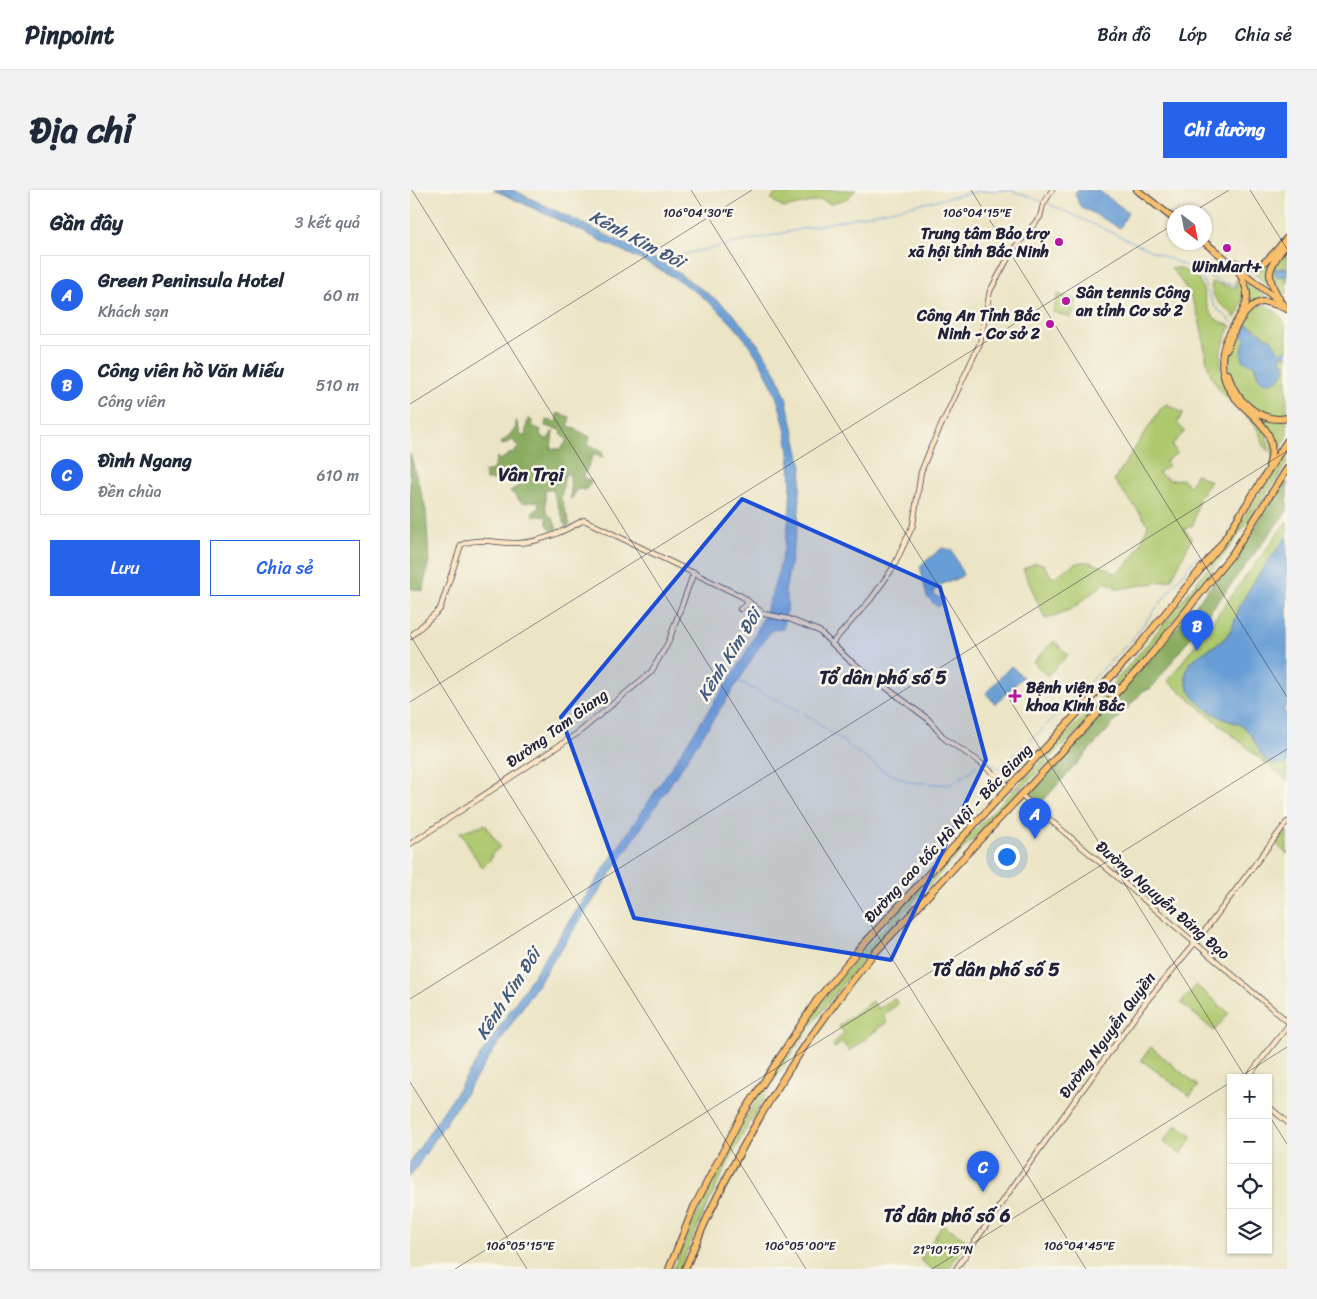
<!DOCTYPE html>
<html lang="vi">
<head>
<meta charset="utf-8">
<style>
  :root { --surface:#fff; --page:#f2f2f3; --text:#1f2937; --muted:#747a83; --line:#e0e1e3; --accent:#2563eb }
  body { margin:0; font-family:Sriracha,sans-serif; background:var(--page); color:var(--text) }
  .controls { position:absolute; right:15px; bottom:15px; display:grid; overflow:hidden; border-radius:0px; box-shadow:0 1px 4px #0004 }
  .controls button { width:45px; height:45px; display:grid; place-items:center; padding:0; border:0; border-bottom:1px solid var(--line); background:var(--surface); color:var(--text); font:25px sans-serif }
  .compass { position:absolute; left:757px; top:15px; width:45px; height:45px; border-radius:50%; background:var(--surface); box-shadow:0 1px 4px #0004; rotate:148deg }
  .you { position:absolute; left:596px; top:666px; width:18px; height:18px; margin:-12px; border:4px solid #fff; border-radius:50%; background:#1a73e8; box-shadow:0 0 0 8px #1a73e833 }
  .badge { display:grid; place-items:center; width:32px; height:32px; border-radius:50%; background:var(--accent); color:#fff; font-size:16px; font-weight:700 }
  .pin { position:absolute; translate:-50% -41px; filter:drop-shadow(0 1px 2px #0008) }
  .pin::after { content:''; position:absolute; top:26px; width:18px; height:15px; background:inherit; clip-path:polygon(0 0,100% 0,50% 100%) }
  .list { margin:0; padding:0; list-style:none }
  h2 { display:flex; justify-content:space-between; align-items:center; height:65px; margin:0; padding:0 20px; font-size:21px }
  h2 small { font-size:16px; font-weight:400; color:var(--muted) }
  .list li { display:grid; grid-template-columns:32px 1fr auto; gap:15px; align-items:center; box-sizing:border-box; height:80px; margin:0 10px 10px; padding:0 10px; border:1px solid var(--line); border-radius:0px }
  .list b { display:block; font-size:19px; white-space:nowrap }
  .list p { margin:0; font-size:16px; white-space:nowrap; color:var(--muted) }
  .list em { font-size:16px; font-style:normal; color:var(--muted) }
  .actions { display:flex; gap:10px; padding:15px 20px }
  .actions a { flex:1; padding:11px 0; border:1px solid var(--accent); border-radius:0px; text-align:center; font-size:18px; color:var(--accent) }
  .actions .main { background:var(--accent); color:#fff }
  .icon { flex:none; width:28px; height:28px; fill:none; stroke:currentColor; stroke-width:2; stroke-linecap:round; stroke-linejoin:round }
  .map { position:relative; flex:none; width:877px; height:1079px; overflow:hidden; border-radius:0px }
  header { display:flex; align-items:center; gap:30px; box-sizing:border-box; height:70px; padding:0 25px; background:var(--surface); border-bottom:1px solid var(--line) }
  header strong { font-size:24px }
  nav { display:flex; gap:28px; margin-inline-start:auto; font-size:18px }
  .intro { display:flex; align-items:center; justify-content:space-between; box-sizing:border-box; height:120px; padding:0 30px }
  h1 { margin:0; font-size:35px }
  .button { padding:12px 22px; border-radius:0px; background:var(--accent); color:#fff; font-size:18px; font-weight:700 }
  main { display:flex; gap:30px; padding:0 30px }
  aside { flex:1; background:var(--surface); border-radius:0px; box-shadow:0 1px 4px #0004 }
  .map>svg:first-child { display:block }
  .green { fill:#aec86e; stroke:#687554 }
  .forest { fill:#8aac61; stroke:#56674e }
  .water { fill:#689ed5; stroke:#456088 }
  .lines { fill:none; stroke-linecap:round; stroke-linejoin:round }
  .stream { stroke:#689ed5; stroke-width:1 }
  .secondary-tunnel { stroke:#c3bda9; stroke-width:4.5; stroke-dasharray:4.5 2; stroke-linecap:butt }
  .secondary-casing { stroke:#403f50; stroke-width:6 }
  .highway-casing { stroke:#403f50; stroke-width:8 }
  .secondary { stroke:#fce5c4; stroke-width:4.5 }
  .highway { stroke:#f8bf6c; stroke-width:6 }
  .marked { fill:#1d4ed8; fill-opacity:0.2; stroke:#1d4ed8; stroke-width:4; stroke-linejoin:round }
  .ticks { fill:none; stroke:#22223b; stroke-width:1; stroke-opacity:0.45 }
  .poi-dot { fill:#b5179e; stroke:#fbf7ec; stroke-width:2 }
  .labels { text-anchor:middle; dominant-baseline:central; stroke-width:5; stroke-linejoin:round; paint-order:stroke }
  .poi-label { font-size:16px; font-weight:bold; fill:#22223b; stroke:#fbf7ec; text-anchor:end }
  .street-label { font-size:16px; fill:#22223b; stroke:#fbf7ec }
  .water-label { font-size:18px; font-style:italic; fill:#425a80; stroke:#fbf7ec }
  .quarter-label { font-size:19px; font-weight:bold; fill:#22223b; stroke:#fbf7ec }
  .ticks-label { font-size:12px; text-anchor:middle; fill:#22223b; stroke:#fbf7ec; stroke-width:5; stroke-linejoin:round; paint-order:stroke }
</style>
</head>
<body>
<header>
<strong>Pinpoint</strong>
<nav><a>Bản đồ</a><a>Lớp</a><a>Chia sẻ</a></nav>
</header>
<div class="intro"><h1>Địa chỉ</h1><a class="button">Chỉ đường</a></div>
<main>
<aside>
<h2>Gần đây<small>3 kết quả</small></h2>
<ul class="list">
<li><span class="badge">A</span><div><b>Green Peninsula Hotel</b><p>Khách sạn</p></div><em>60 m</em></li>
<li><span class="badge">B</span><div><b>Công viên hồ Văn Miếu</b><p>Công viên</p></div><em>510 m</em></li>
<li><span class="badge">C</span><div><b>Đình Ngang</b><p>Đền chùa</p></div><em>610 m</em></li>
</ul>
<div class="actions"><a class="main">Lưu</a><a>Chia sẻ</a></div>
</aside>
<div class="map">
<svg width="877" height="1079" viewBox="0 0 877 1079">
  <rect width="100%" height="100%" fill="#fbf7ec"/>
  <filter id="ink" filterUnits="userSpaceOnUse"><feTurbulence type="fractalNoise" baseFrequency=".02" numOctaves="2"/><feDisplacementMap in="SourceGraphic" scale="10" xChannelSelector="R" yChannelSelector="G"/><feConvolveMatrix kernelMatrix="1 2 1 2 8 2 1 2 1" color-interpolation-filters="sRGB"/></filter>
  <filter id="wash" filterUnits="userSpaceOnUse"><feTurbulence type="fractalNoise" baseFrequency=".0096" numOctaves="4" result="noise"/><feDisplacementMap in="SourceGraphic" scale="20" xChannelSelector="R" yChannelSelector="G"/><feGaussianBlur stdDeviation="1.12" result="paint"/><feColorMatrix in="noise" values="0 0 0 0 0 0 0 0 0 0 0 0 0 0 0 0 0 1.4 0 .05"/><feComposite in="paint" operator="in"/></filter>
  <g filter="url(#wash)">
    <rect width="100%" height="100%" fill="#ebe4c5"/>
    <g class="green">
      <polygon points="369,0 446,0 438,8 421,14 411,10 373,18 361,9"/>
      <path d="M877,58V78L866,79L865,81L876,86L877,104L867,100C859,81 864,73 877,58Z"/>
      <polygon points="862,70 857,87 858,95 842,82 853,78"/>
      <path d="M761,78H770L786,87C802,104 787,126 821,136L811,159L810,180L820,206L857,244L859,262C851,256 852,244 845,236C830,217 814,211 802,187C795,173 795,157 792,142C787,116 778,98 761,78Z"/>
      <path d="M828,88C836,104 833,113 825,128C816,114 802,116 801,92L826,98L825,92Z"/>
      <polygon points="835,91 859,109 848,111 835,119"/>
      <polygon points="648,104 667,110 661,128 643,122"/>
      <path d="M853,114C877,126 877,136 877,161L869,162L848,139L833,133L846,117Z"/>
      <path d="M828,141L835,148L848,187L869,189L875,179L870,165H877V226C831,230 805,179 828,141Z"/>
      <path d="M757,214L773,223L767,233L775,241L762,255L767,263L756,271L758,276L748,283L760,290L772,289L780,296L786,284L800,291L789,308L783,335L774,339L781,347V350L761,390L709,399L696,392L662,419L635,429L613,379L625,373L633,374L643,388C662,376 669,366 690,376C696,378 701,379 704,384C725,372 730,356 738,335C728,318 715,306 704,290L752,217Z"/>
      <polygon points="849,228 877,231 877,248 863,270 860,242"/>
      <path d="M877,262V273C815,370 745,458 666,542C578,635 483,725 406,829C350,906 305,991 270,1079H263C304,986 348,894 411,813C496,703 600,608 693,505C761,429 823,349 877,262Z"/>
      <path d="M877,331C877,335 877,342 877,346C875,352 867,359 863,365C852,380 841,395 832,412C826,423 825,435 818,444C806,460 762,470 779,500C787,513 801,522 814,529C822,533 831,533 837,540C849,555 852,579 877,574V591L758,491Z"/>
      <polygon points="644,451 658,465 637,486 623,472"/>
      <polygon points="75,634 90,657 82,664 81,669 72,678 50,642"/>
      <polygon points="877,640 877,664 866,654"/>
      <polygon points="786,795 819,823 804,841 771,813"/>
      <polygon points="484,808 488,814 473,825 477,832 439,861 432,852 425,858 423,855 434,843 429,836 462,811 468,819"/>
      <polygon points="741,857 788,896 780,906 731,870"/>
      <polygon points="766,935 783,947 771,964 753,952"/>
      <polygon points="533,1034 557,1051 539,1079 521,1079 510,1070"/>
    </g>
    <g class="forest">
      <polygon points="147,223 160,227 158,235 180,247 178,254 193,263 192,268 184,264 173,287 182,292 175,300 168,299 161,309 160,284 155,284 151,308 160,335 156,337 142,299 135,301 136,322 143,329 147,339 141,340 137,334 136,326 123,326 123,322 129,318 128,311 112,313 100,301 109,296 106,292 99,294 98,290 76,290 74,282 83,280 87,267 90,270 109,258 103,250 92,255 91,253 106,238 106,230 111,246 115,246 118,228 122,231 122,236 131,240 130,244 134,248 138,249 143,241 141,259 151,259 158,249 153,247 151,240 135,236 136,230 147,232"/>
      <polygon points="0,264 16,320 19,370 13,401 0,398"/>
      <polygon points="877,291 877,321 744,495 740,499 733,501 631,613 615,605 693,523 776,427 821,371"/>
    </g>
    <g class="water">
      <path d="M84,0H103L256,74L312,114L324,125L351,158L368,186L376,208L392,276L388,333L375,402L378,413L373,439L362,440L348,459L330,489L0,987V972L334,467C395,355 408,203 301,114C272,89 235,71 200,55C162,36 123,18 84,0Z"/>
      <polygon points="667,0 688,0 718,22 710,38 670,16 665,4"/>
      <polygon points="877,78 877,93 876,86 866,87 865,79"/>
      <polygon points="836,134 862,150 869,162 877,161 877,165 870,165 875,179 869,189 861,192 851,191 844,175 833,171 832,163 835,148 830,142"/>
      <path d="M877,346V514L873,521L877,523V574C848,580 849,550 835,538C828,532 821,532 814,529C801,522 782,511 778,496C768,465 803,463 816,447C825,437 826,423 832,412C845,388 861,368 877,346Z"/>
      <path d="M532,358L542,360L553,385C543,393 532,390 524,401L525,406L535,409L531,415L527,417L517,407L510,376Z"/>
      <polygon points="601,476 613,487 585,514 576,503"/>
    </g>
    <g class="lines">
      <g class="stream">
        <polyline points="637,13 813,93 826,95"/>
        <polyline points="246,70 570,1 601,0 633,12"/>
        <polyline points="790,84 804,116 822,132"/>
        <polyline points="328,491 389,521"/>
        <polyline points="394,523 472,580 499,592 539,595 561,581 567,574"/>
        <polyline points="619,552 720,452 789,363"/>
        <polyline points="571,569 574,568 589,579 614,556"/>
      </g>
    </g>
  </g>
  <g filter="url(#ink)">
    <g class="lines">
      <polyline class="secondary-tunnel" points="599,596 612,606"/>
      <g class="secondary-casing">
        <g id="secondary">
          <polyline points="330,419 337,415 336,409"/>
          <path d="M0,447L30,419L51,355C68,346 90,354 108,353C132,352 154,341 174,330L333,407L354,424L379,429L409,441L438,469L518,529L535,549L567,570L595,593"/>
          <polyline points="422,453 461,409 483,378 503,335 511,282 521,257 570,153 580,101 602,61 630,27 633,15 642,0"/>
          <polyline points="613,607 877,831"/>
          <polyline points="0,654 168,543 241,482 258,453 284,382"/>
          <polyline points="837,888 877,837"/>
          <polyline points="858,916 877,932"/>
          <polyline points="546,1079 611,985 735,813 793,743 877,632"/>
        </g>
      </g>
      <g class="highway-casing">
        <g id="highway">
          <polyline points="727,0 764,29"/>
          <polyline points="794,52 874,115"/>
          <path d="M824,72C853,84 859,68 877,48"/>
          <path d="M827,78C831,86 836,94 837,103C839,127 806,144 813,182C821,226 874,227 859,276"/>
          <path d="M869,108C854,85 859,77 874,57"/>
          <path d="M817,159C821,144 836,112 854,112C862,112 870,116 877,119"/>
          <path d="M818,184C824,209 850,234 877,228"/>
          <polyline points="259,1079 284,1017 331,927 407,810 450,758 723,463 812,353 877,251"/>
          <path d="M275,1079C321,966 383,863 460,768L735,472L823,363L877,279"/>
        </g>
      </g>
      <use href="#secondary" class="secondary"/>
      <use href="#highway" class="highway"/>
    </g>
  </g>
  <path class="marked" d="M332,309L530,397L576,570L481,770L224,728L151,527Z"/>
  <path class="ticks" d="M2,0L676,1079M281,0L836,888M561,0L877,507M840,0L877,59M783,22L819,0M0,214L342,0M0,445L396,1079M0,512L764,34M0,809L877,261M828,888L877,857M0,892L117,1079M858,924L877,954M45,1079L877,559M522,1079L821,892"/>
  <g class="poi-dot">
    <circle cx="649" cy="52" r="5"/>
    <circle cx="817" cy="58" r="5"/>
    <circle cx="656" cy="111" r="5"/>
    <circle cx="640" cy="134" r="5"/>
    <path d="M602.5 498.5h5v5h5v5h-5v5h-5v-5h-5v-5h5z"/>
  </g>
  <g class="labels">
    <g class="poi-label">
      <text x="639" y="43">Trung tâm Bảo trợ<tspan x="639" dy="18">xã hội tỉnh Bắc Ninh</tspan></text>
      <text x="817" y="76" text-anchor="middle">WinMart+</text>
      <text x="666" y="102" text-anchor="start">Sân tennis Công<tspan x="666" dy="18">an tỉnh Cơ sở 2</tspan></text>
      <text x="630" y="125">Công An Tỉnh Bắc<tspan x="630" dy="18">Ninh - Cơ sở 2</tspan></text>
      <text x="616" y="497" text-anchor="start">Bệnh viện Đa<tspan x="616" dy="18">khoa Kinh Bắc</tspan></text>
    </g>
    <g class="street-label">
      <text transform="translate(147 538) rotate(-36)">Đường Tam Giang</text>
      <text transform="translate(538 643) rotate(-47)">Đường cao tốc Hà Nội - Bắc Giang</text>
      <text transform="translate(753 710) rotate(41)">Đường Nguyễn Đăng Đạo</text>
      <text transform="translate(697 845) rotate(-54)">Đường Nguyễn Quyền</text>
    </g>
    <g class="water-label">
      <text transform="translate(227 49) rotate(28)">Kênh Kim Đôi</text>
      <text transform="translate(319 465) rotate(-58)">Kênh Kim Đôi</text>
      <text transform="translate(98 804) rotate(-57)">Kênh Kim Đôi</text>
    </g>
    <g class="quarter-label">
      <text x="121" y="284">Vân Trại</text>
      <text x="473" y="487">Tổ dân phố số 5</text>
      <text x="586" y="779">Tổ dân phố số 5</text>
      <text x="537" y="1025">Tổ dân phố số 6</text>
    </g>
  </g>
  <g class="ticks-label">
    <text x="288" y="27">106°04'30"E</text>
    <text x="567" y="27">106°04'15"E</text>
    <text x="110" y="1060">106°05'15"E</text>
    <text x="390" y="1060">106°05'00"E</text>
    <text x="669" y="1060">106°04'45"E</text>
    <text x="533" y="1064">21°10'15"N</text>
  </g>
</svg>
<div class="controls">
<button>+</button>
<button>−</button>
<button><svg class="icon" aria-label="locate" viewBox="0 0 24 24"><circle cx="12" cy="12" r="6"/><path d="M12 2v4M12 18v4M2 12h4M18 12h4"/></svg></button>
<button><svg class="icon" aria-label="layers" viewBox="0 0 24 24"><path d="M12 4l9 5-9 5-9-5zM3 14l9 5 9-5"/></svg></button>
</div>
<svg class="compass" viewBox="-18 -18 36 36"><path d="M0-13l5 13h-10z" fill="#e53935"/><path d="M0 13l5-13h-10z" fill="#747a83"/></svg>
<div class="you"></div>
<div class="pin badge" style="left:625px;top:649px">A</div>
<div class="pin badge" style="left:787px;top:461px">B</div>
<div class="pin badge" style="left:573px;top:1002px">C</div>
</div>
</main>
</body>
</html>
